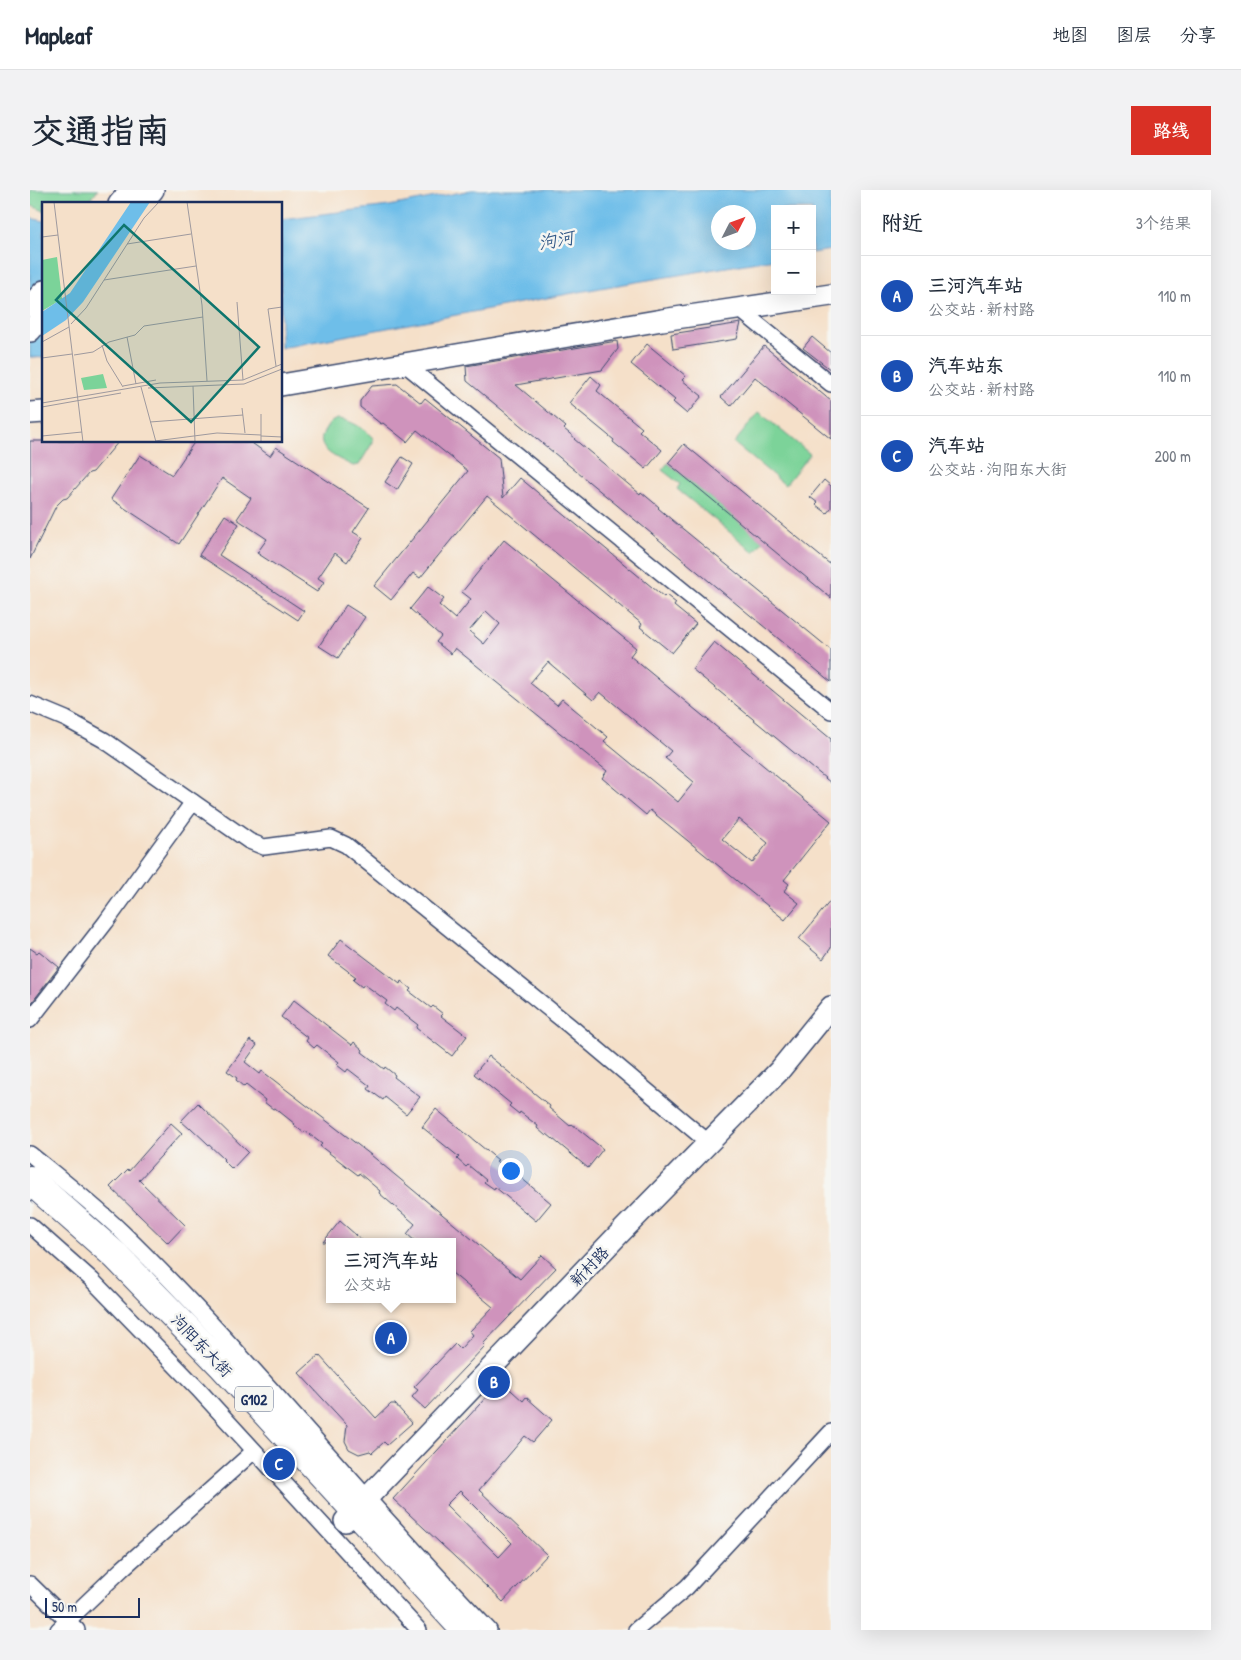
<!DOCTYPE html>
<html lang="zh">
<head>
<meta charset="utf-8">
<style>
  :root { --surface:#fff; --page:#f2f2f3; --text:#1f2937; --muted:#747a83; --line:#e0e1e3; --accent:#d93025 }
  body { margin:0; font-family:"Patrick Hand","LXGW WenKai TC",sans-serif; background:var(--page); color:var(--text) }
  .controls { position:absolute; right:15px; top:15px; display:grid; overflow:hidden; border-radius:0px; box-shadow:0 5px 20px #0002 }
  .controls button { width:45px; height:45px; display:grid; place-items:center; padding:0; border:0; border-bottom:1px solid var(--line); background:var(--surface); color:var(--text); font:25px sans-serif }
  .compass { position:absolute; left:681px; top:15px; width:45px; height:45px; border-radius:50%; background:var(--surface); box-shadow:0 5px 20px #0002; rotate:48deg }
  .scale { position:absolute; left:15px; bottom:12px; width:95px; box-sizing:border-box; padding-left:5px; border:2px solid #1b2f5e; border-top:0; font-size:14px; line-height:18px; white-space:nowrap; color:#1b2f5e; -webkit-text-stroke:4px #f6f6f2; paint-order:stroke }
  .you { position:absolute; left:480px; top:980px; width:18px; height:18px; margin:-12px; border:4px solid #fff; border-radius:50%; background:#1a73e8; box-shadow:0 0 0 8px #1a73e833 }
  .badge { display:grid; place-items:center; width:32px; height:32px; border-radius:50%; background:var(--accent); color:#fff; font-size:16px; font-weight:700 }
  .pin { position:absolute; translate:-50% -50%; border:2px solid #fff; box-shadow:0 1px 5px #0006 }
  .popup { position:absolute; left:296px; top:1048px; width:130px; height:65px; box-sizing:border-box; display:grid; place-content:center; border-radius:0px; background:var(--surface); filter:drop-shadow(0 1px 4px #0005); font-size:16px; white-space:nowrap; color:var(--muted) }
  .popup b { font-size:19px; color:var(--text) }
  .popup::after { content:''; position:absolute; left:50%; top:100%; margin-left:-10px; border:10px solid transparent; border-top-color:var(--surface) }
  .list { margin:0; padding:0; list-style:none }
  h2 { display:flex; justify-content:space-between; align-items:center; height:65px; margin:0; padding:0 20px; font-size:21px }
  h2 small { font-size:16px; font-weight:400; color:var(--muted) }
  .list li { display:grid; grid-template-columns:32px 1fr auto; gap:15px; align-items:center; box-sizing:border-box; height:80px; padding:0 20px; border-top:1px solid var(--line) }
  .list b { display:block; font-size:19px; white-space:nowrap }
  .list p { margin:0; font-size:16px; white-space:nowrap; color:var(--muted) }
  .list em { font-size:16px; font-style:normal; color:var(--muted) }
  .map { position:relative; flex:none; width:801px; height:1440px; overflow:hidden; border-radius:0px }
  header { display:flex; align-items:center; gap:30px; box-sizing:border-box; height:70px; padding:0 25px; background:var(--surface); border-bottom:1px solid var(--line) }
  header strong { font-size:24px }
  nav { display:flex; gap:28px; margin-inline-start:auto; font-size:18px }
  .intro { display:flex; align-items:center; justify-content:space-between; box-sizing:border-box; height:120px; padding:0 30px }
  h1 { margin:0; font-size:35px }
  .button { padding:12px 22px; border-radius:0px; background:var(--accent); color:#fff; font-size:18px; font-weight:700 }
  main { display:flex; gap:30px; padding:0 30px }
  aside { flex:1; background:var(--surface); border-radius:0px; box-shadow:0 5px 20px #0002 }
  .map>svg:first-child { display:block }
  .green { fill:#7bd399; stroke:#4b817c }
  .water { fill:#6ebee9; stroke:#4476a4; fill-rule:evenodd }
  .building { fill:#cf93bc; fill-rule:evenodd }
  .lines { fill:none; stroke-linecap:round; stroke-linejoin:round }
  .street-casing { stroke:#3c4a6e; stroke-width:18 }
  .secondary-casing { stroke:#3c4a6e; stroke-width:24 }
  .highway-casing { stroke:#3c4a6e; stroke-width:30 }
  .street { stroke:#fff; stroke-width:15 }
  .secondary { stroke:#fff; stroke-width:21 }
  .highway { stroke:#fff; stroke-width:28 }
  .labels { text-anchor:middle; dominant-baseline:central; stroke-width:5; stroke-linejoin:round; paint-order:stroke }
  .shield { fill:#f6f6f2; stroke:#5d6b8a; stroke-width:1 }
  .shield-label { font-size:15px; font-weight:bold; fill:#1b2f5e }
  .street-label { font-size:16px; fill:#1b2f5e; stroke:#f6f6f2 }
  .water-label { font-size:18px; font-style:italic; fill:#345a88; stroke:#f6f6f2 }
  .inset-road { fill:none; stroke:#9e999e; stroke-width:1 }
  .view { fill:#0f766e; fill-opacity:0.15; stroke:#0f766e; stroke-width:2.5 }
  .inset-edge { fill:none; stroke:#1b2f5e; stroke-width:2.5 }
</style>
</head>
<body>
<header>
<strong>Mapleaf</strong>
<nav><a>地图</a><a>图层</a><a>分享</a></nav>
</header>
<div class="intro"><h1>交通指南</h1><a class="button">路线</a></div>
<main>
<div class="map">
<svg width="801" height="1440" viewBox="0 0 801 1440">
  <rect width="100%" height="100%" fill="#f6f6f2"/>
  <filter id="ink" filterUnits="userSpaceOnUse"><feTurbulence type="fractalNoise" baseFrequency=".02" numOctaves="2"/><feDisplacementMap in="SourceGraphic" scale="10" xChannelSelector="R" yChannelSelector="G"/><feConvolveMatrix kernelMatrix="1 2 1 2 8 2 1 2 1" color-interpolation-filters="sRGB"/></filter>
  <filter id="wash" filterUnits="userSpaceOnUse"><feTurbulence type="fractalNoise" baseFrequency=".0096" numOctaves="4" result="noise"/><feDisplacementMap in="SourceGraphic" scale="20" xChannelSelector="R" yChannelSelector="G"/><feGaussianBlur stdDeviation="1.12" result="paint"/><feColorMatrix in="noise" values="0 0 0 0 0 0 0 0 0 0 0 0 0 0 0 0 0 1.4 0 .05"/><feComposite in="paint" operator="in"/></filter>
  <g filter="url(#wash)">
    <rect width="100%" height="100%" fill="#f5e0c9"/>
    <g class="green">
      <polygon points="0,0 68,0 55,14 14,14 14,21 0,15"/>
      <polygon points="729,222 780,264 755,295 704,253"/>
      <path d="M308,229C321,230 335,239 343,248V252L329,275L323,276C310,269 283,260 294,242C298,235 300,231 308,229Z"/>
      <polygon points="638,273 733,351 724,362 647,299 650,294 632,280"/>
    </g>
    <g class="water">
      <path d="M442,0H801V60L782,63V19H745V69L570,98L251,158V29L359,16ZM688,22H718V52H688Z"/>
      <polygon points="0,28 14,31 14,168 0,167"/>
    </g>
    <g id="blocks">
      <g class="building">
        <polygon points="711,133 707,149 643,159 641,144"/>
        <polygon points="782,147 801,163 801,180 773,158"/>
        <polygon points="587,151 588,159 572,180 486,195 536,237 534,239 545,248 544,249 610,304 611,302 629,317 628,318 648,335 801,460 801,492 437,191 436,176"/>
        <polygon points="617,154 656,186 652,190 672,206 657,224 643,212 645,210 601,174"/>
        <polygon points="734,156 801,211 801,249 725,187 701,216 691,207"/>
        <polygon points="561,186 571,195 567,201 612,238 609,241 632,260 616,279 583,252 584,250 539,213"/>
        <polygon points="367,194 391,213 395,208 469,268 473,308 490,288 634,407 636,405 646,413 644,416 666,434 642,463 610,437 612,434 457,306 390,388 383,383 361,410 344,396 438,281 387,240 377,252 353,233 351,234 330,217 330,211 342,196"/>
        <polygon points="0,251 89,251 63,282 59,283 37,308 33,309 26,316 0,369"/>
        <polygon points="165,251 219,251 240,266 246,257 339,318 323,342 333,348 317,372 305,363 288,388 294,392 287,402 227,363 237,349 207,329 221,308 192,288 149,354 81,309 110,265 142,285"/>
        <polygon points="654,254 801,375 801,408 638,273"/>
        <polygon points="372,267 383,274 367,300 355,292"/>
        <polygon points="794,290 801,296 801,318 797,323 786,315 788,313 780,307"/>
        <polygon points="195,325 209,334 189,365 274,421 268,430 169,365"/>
        <path d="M474,350L606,458L600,466L801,631L754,690L759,694L754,701L769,713L755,730L620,620L616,625L572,588L577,581L425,458L421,464L406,452L411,446L380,419L398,397L414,409L409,415L425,429L441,409L432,402ZM456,421L470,434L454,454L439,441ZM518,472L563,510L570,502L641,561L635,568L664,592L648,612L574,551L578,547L532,509L527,515L500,493ZM709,629L738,653L722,673L692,649Z"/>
        <polygon points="316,415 335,427 308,468 289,456"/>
        <polygon points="684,452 801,549 801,593 662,479"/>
        <polygon points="801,710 801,758 793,769 769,749"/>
        <polygon points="311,749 370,794 371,791 381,799 379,801 401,818 403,816 413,824 411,826 437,846 422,866 386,838 388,835 366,818 364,821 355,814 357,811 334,794 332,797 323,790 326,787 298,766"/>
        <polygon points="0,758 7,763 9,761 29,777 0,815"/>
        <polygon points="264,810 322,855 324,852 333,860 332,862 354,879 355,877 365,885 364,887 390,907 376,924 355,907 353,910 338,899 340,896 318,879 316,882 307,875 309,872 287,855 284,858 276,851 278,848 251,827"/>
        <polygon points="220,850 227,855 215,872 230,884 232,881 341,965 490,1089 512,1065 526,1078 453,1154 455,1156 395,1219 382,1207 388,1200 384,1197 425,1154 430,1159 443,1145 440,1141 463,1117 422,1083 422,1052 386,1052 377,1044 385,1034 349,1003 350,1001 329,983 328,985 290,956 292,954 275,941 274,943 264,935 265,934 245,918 243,919 234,912 235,910 216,895 214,897 206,890 207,888 197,881"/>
        <polygon points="459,866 520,916 519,918 540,936 542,934 573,959 558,978 517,944 516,946 507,938 508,936 490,922 489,924 479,916 481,914 444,884"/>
        <polygon points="168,913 218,962 202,979 193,970 194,969 161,938 160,939 151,931"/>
        <polygon points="406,919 468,970 466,971 488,989 490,987 521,1013 506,1031 465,997 464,999 454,992 456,990 438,975 436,977 427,969 429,967 392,937"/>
        <polygon points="141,933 152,943 109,990 155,1035 138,1053 80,997 98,979 99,981"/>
        <polygon points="310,1031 334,1052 293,1052"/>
        <polygon points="289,1165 346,1228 361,1214 365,1214 382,1233 357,1255 354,1252 342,1263 340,1261 329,1264 319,1259 315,1251 317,1235 269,1183"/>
        <path d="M471,1191L493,1211L496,1207L522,1230L503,1252L495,1246L449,1300L517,1365L473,1412L363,1309ZM430,1301L482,1353L469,1367L416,1315Z"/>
      </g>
    </g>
  </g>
  <g filter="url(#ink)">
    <use href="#blocks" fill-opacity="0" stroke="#3c4a6e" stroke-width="1"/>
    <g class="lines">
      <g class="street-casing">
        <g id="street">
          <polyline points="708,118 801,194"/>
          <polyline points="376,175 801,521"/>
          <polyline points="0,514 36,529 74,550 219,651 234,657 301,648 316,655 540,836 679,953"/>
          <polyline points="0,830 76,732 163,612"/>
          <path d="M0,964C31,989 63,1014 92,1042C222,1168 333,1311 459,1440"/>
          <polyline points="0,1035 62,1090 168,1199 389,1440"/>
          <polyline points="0,1394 47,1440"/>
          <polyline points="28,1440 92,1379 224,1261"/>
          <polyline points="606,1440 657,1397 801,1242"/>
        </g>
      </g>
      <g class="secondary-casing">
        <g id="secondary">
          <polyline points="89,14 101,0"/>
          <polyline points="111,14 123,0"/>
          <polyline points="0,116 14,101"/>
          <polyline points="0,141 14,125"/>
          <polyline points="251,195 632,130 801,105"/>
          <polyline points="0,223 14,222"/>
          <polyline points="315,1331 587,1046 749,881 801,817"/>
        </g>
      </g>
      <g class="highway-casing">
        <polyline id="highway" points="0,990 86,1066 193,1176 435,1440"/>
      </g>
      <use href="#street" class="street"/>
      <use href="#secondary" class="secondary"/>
      <use href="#highway" class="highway"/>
    </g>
  </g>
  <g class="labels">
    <rect class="shield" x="205" y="1196.5" width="38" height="25" rx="4"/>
    <g class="shield-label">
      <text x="224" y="1209">G102</text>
    </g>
    <g class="street-label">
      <text transform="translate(559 1076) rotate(-46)">新村路</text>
      <text transform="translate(172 1155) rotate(46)">泃阳东大街</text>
    </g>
    <g class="water-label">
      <text transform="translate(526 50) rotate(-11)">泃河</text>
    </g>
  </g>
  <g transform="translate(12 12)">
    <rect width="240" height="240" fill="#f5e0c9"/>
    <path d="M15,55L20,97L0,109V58ZM61,172L65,186L42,188L39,176Z" fill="#7bd399"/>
    <path d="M89,0H108L41,100L24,118L0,134V110L28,91Z" fill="#6ebee9"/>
    <path class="inset-road" d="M12,0L41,240M145,0L160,103L165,179M0,35L16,33M85,42L149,32M62,78L154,64M195,100L201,178M29,122L44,106L102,16L117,0M85,135L94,182M0,140L27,125M60,143L65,159L81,185M32,153L51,150L67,140L93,133L102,124L161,115M0,156L30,152M234,164L226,107L240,105M81,184L114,178M151,184L153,240M99,185L114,240M106,186L202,182L240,167M0,201L118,181L201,178L240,162M0,205L79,191M200,206L203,231M108,220L201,213M0,234L40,230M219,234L240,235M113,239L175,231L219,233M219,240V212"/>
    <path class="view" d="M82,23L217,145L149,220L14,98Z"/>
    <rect width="240" height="240" class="inset-edge"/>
  </g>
</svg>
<div class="controls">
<button>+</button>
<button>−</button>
</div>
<svg class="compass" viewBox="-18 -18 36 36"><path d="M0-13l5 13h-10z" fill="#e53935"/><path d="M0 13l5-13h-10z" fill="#747a83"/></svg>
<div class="scale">50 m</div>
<div class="you"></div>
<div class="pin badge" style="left:361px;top:1148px;background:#1a4fb4">A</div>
<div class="popup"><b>三河汽车站</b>公交站</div>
<div class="pin badge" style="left:464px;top:1192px;background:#1a4fb4">B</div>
<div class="pin badge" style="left:249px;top:1274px;background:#1a4fb4">C</div>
</div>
<aside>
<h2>附近<small>3个结果</small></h2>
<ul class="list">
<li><span class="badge" style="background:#1a4fb4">A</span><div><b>三河汽车站</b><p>公交站 · 新村路</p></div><em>110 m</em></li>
<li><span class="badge" style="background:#1a4fb4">B</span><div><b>汽车站东</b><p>公交站 · 新村路</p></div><em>110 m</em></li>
<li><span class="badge" style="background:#1a4fb4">C</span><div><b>汽车站</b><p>公交站 · 泃阳东大街</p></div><em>200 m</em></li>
</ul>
</aside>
</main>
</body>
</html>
